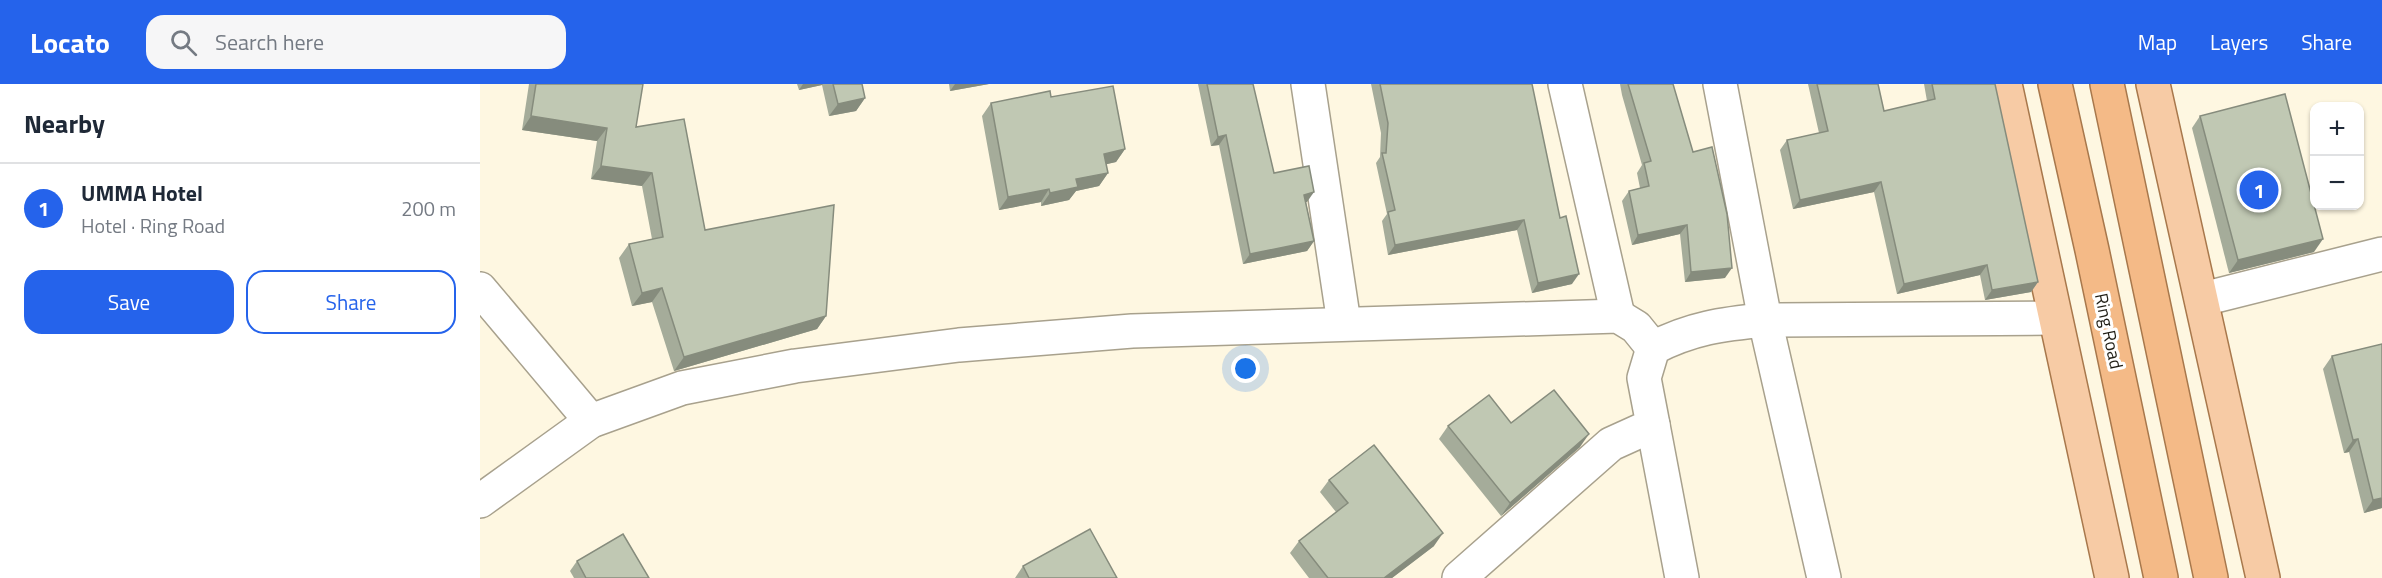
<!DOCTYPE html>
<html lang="en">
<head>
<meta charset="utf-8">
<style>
  :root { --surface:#fff; --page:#f6f6f7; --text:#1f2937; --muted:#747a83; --line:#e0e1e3; --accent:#2563eb }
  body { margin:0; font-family:"Titillium Web",sans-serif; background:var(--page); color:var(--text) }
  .controls { position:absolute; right:18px; top:18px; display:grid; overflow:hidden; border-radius:12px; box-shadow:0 2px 4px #0004 }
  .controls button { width:54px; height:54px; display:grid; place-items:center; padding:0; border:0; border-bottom:2px solid var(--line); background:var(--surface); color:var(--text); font:30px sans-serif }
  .you { position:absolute; left:766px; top:285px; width:21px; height:21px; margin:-15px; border:4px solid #fff; border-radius:50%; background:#1a73e8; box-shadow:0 0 0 9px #1a73e833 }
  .badge { display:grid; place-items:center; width:39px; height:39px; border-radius:50%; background:var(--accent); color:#fff; font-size:20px; font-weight:700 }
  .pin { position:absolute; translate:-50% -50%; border:3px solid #fff; box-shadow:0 2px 6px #0006 }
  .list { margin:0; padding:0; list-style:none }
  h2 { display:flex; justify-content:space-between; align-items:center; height:78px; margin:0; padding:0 24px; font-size:26px }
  h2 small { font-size:20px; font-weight:400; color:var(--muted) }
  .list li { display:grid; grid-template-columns:39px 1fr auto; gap:18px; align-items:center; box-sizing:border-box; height:90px; padding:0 24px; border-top:2px solid var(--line) }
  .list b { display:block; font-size:22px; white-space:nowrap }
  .list p { margin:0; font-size:20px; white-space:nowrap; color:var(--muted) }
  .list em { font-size:20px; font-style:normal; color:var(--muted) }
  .actions { display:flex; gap:12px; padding:18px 24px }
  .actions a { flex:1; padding:14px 0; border:2px solid var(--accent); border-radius:18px; text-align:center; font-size:21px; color:var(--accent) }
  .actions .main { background:var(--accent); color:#fff }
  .icon { flex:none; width:33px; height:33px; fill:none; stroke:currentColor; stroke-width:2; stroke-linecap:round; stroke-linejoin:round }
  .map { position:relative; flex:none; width:1902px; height:494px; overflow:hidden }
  header { display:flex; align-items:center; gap:36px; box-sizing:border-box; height:84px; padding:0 30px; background:var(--accent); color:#fff }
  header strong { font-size:28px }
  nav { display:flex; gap:33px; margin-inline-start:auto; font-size:21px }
  .search { width:420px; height:54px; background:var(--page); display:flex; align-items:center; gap:15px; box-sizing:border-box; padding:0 21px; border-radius:18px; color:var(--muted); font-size:22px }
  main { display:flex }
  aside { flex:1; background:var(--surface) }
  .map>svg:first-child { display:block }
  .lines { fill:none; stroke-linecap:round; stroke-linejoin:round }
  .minor-casing { stroke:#a8a18d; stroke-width:36 }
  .primary-casing { stroke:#a8784c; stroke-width:36 }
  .trunk-casing { stroke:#a8784c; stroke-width:36 }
  .minor { stroke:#fff; stroke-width:33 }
  .primary { stroke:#f7cba5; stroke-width:33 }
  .trunk { stroke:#f4ba87; stroke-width:33 }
  .wall { fill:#a5ac9a }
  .shaded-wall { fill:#868c7d }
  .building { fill:#c0c8b3; stroke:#868c7d; stroke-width:1.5 }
  .labels { text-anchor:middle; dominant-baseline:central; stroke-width:6; stroke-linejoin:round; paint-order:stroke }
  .street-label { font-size:18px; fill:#1f1d15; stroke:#fff }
</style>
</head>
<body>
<header>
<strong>Locato</strong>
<div class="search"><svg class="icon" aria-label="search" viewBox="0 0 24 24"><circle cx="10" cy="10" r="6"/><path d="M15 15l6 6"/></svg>Search here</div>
<nav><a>Map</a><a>Layers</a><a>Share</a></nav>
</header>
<main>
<aside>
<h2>Nearby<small></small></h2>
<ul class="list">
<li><span class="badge">1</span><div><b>UMMA Hotel</b><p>Hotel · Ring Road</p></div><em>200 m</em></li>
</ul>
<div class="actions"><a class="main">Save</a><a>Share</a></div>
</aside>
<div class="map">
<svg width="1902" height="494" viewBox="0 0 1902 494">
  <rect width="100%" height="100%" fill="#fef7e1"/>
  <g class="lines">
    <g class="minor-casing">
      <g id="minor">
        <polyline points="828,0 864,239"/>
        <polyline points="1085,0 1138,232"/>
        <polyline points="1240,0 1285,236 1344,494"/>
        <polyline points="0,205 111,337"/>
        <polyline points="1723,215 1902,170"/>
        <polyline points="1173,341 1202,494"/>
        <polyline points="0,417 111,337 202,304 315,282 479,261 652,247 1138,232 1156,243 1173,264"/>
        <path d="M979,494L1131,360L1173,341L1164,294L1173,264C1212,244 1242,240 1285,236L1574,234"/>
      </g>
    </g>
    <g class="primary-casing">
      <g id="primary">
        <polyline points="1525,0 1632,494"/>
        <polyline points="1673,0 1783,494"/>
      </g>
    </g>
    <g class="trunk-casing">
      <g id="trunk">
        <polyline points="1575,0 1612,166 1681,494"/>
        <polyline points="1627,0 1731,494"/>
      </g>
    </g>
    <use href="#minor" class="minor"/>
    <use href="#primary" class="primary"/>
    <use href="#trunk" class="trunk"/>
  </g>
  <g class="wall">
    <polygon points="49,0 163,0 156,43 225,146 346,232 337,245 194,287 172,218 152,222 139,174 149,160 172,155 162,102 111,95 117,57 42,46"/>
    <polygon points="317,0 382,0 385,14 376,27 349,32 342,1 319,6"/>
    <polygon points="469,0 509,0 470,7"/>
    <polygon points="718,0 773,0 794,89 827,118 826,118 834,157 827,167 763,180 739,61 731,62"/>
    <polygon points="891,0 1052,0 1092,200 1052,209 1037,146 908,171 902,137 907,130 896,79 900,73 901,49"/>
    <polygon points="1140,0 1193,0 1245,194 1205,198 1200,150 1152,161 1142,117 1149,107 1160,104 1157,89 1162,81 1142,11"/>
    <polygon points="1328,0 1398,0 1404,27 1447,17 1444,0 1515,0 1558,198 1551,208 1505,216 1500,191 1417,210 1394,108 1313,125 1300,66 1307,56 1339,49"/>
    <polygon points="571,13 645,65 636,78 626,80 628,89 619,102 596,107 589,116 561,122 561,118 519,126 502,32 511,19"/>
    <polygon points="1720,32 1834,168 1749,189 1712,44"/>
    <polygon points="1902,260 1902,424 1884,429 1869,368 1864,369 1843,285 1852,272"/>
    <polygon points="1031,339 1100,363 1021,432 959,355 968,342"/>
    <polygon points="849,396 954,462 912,494 829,494 810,469 819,457 856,428 840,408"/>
    <polygon points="97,477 169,494 94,494 90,487"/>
    <polygon points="543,482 637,494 535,494"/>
  </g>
  <g class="shaded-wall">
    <polygon points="323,0 343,0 342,1 319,6"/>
    <polygon points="475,0 509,0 470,7"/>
    <polygon points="385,14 376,27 349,32 358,20"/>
    <polygon points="51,32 127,44 117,57 42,46"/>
    <polygon points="746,51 739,61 731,62 738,53"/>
    <polygon points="645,65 636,78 615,83 624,70"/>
    <polygon points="121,82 172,89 162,102 111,95"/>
    <polygon points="628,89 619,102 596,107 589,116 561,122 570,109 596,95"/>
    <polygon points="1401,98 1394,108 1313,125 1320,116"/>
    <polygon points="569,105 561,118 519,126 528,113"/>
    <polygon points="834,108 827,118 817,120 824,111"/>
    <polygon points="1044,136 1037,146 908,171 915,161"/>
    <polygon points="1207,141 1200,150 1152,161 1158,151"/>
    <polygon points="1843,155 1834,168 1749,189 1758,176"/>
    <polygon points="834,157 827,167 763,180 770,170"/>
    <polygon points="1507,181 1500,191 1417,210 1424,200"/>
    <polygon points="1252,184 1245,194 1205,198 1211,188"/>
    <polygon points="1099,190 1092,200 1052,209 1058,199"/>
    <polygon points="1558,198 1551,208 1505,216 1512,206"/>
    <polygon points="182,204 172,218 152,222 162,209"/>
    <polygon points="346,232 337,245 194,287 204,273"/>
    <polygon points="1109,350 1100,363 1021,432 1030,419"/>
    <polygon points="1878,355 1869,368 1864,369 1873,356"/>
    <polygon points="1902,414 1902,424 1884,429 1893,416"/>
    <polygon points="963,449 954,462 912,494 904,494"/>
  </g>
  <g class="building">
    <polygon points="56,0 163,0 156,43 204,35 225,146 354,121 346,232 204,273 182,204 162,209 149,160 183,153 172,89 121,82 127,44 51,32"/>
    <polygon points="353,0 382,0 385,14 358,20"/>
    <polygon points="727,0 773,0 794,89 829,82 834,108 824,111 834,157 770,170 746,51 738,53"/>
    <polygon points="900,0 1052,0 1080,134 1086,132 1099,190 1058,199 1044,136 915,161 908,128 915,126 902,69 906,69 908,39"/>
    <polygon points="1148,0 1193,0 1213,68 1232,63 1247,130 1252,184 1211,188 1207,141 1158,151 1149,107 1169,102 1164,79 1171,77"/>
    <polygon points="1337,0 1398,0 1404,27 1455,15 1452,0 1515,0 1558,198 1512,206 1507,181 1424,200 1401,98 1320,116 1307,56 1348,47"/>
    <polygon points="633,2 645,65 624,70 628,89 596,95 598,103 570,109 569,105 528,113 511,19 570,7 571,13"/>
    <polygon points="1805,10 1843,155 1758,176 1720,32"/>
    <polygon points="1902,260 1902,414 1893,416 1878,355 1873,356 1852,272"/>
    <polygon points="1074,306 1109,350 1030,419 968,342 1009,311 1031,339"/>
    <polygon points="894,361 963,449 904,494 848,494 819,457 868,419 849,396"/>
    <polygon points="610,445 637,494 549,494 543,482"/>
    <polygon points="143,450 169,494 106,494 97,477"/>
  </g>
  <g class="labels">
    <g class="street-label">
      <text transform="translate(1629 247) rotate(78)">Ring Road</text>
    </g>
  </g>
</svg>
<div class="controls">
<button>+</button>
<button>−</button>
</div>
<div class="you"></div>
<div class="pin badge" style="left:1779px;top:106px">1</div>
</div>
</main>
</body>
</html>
